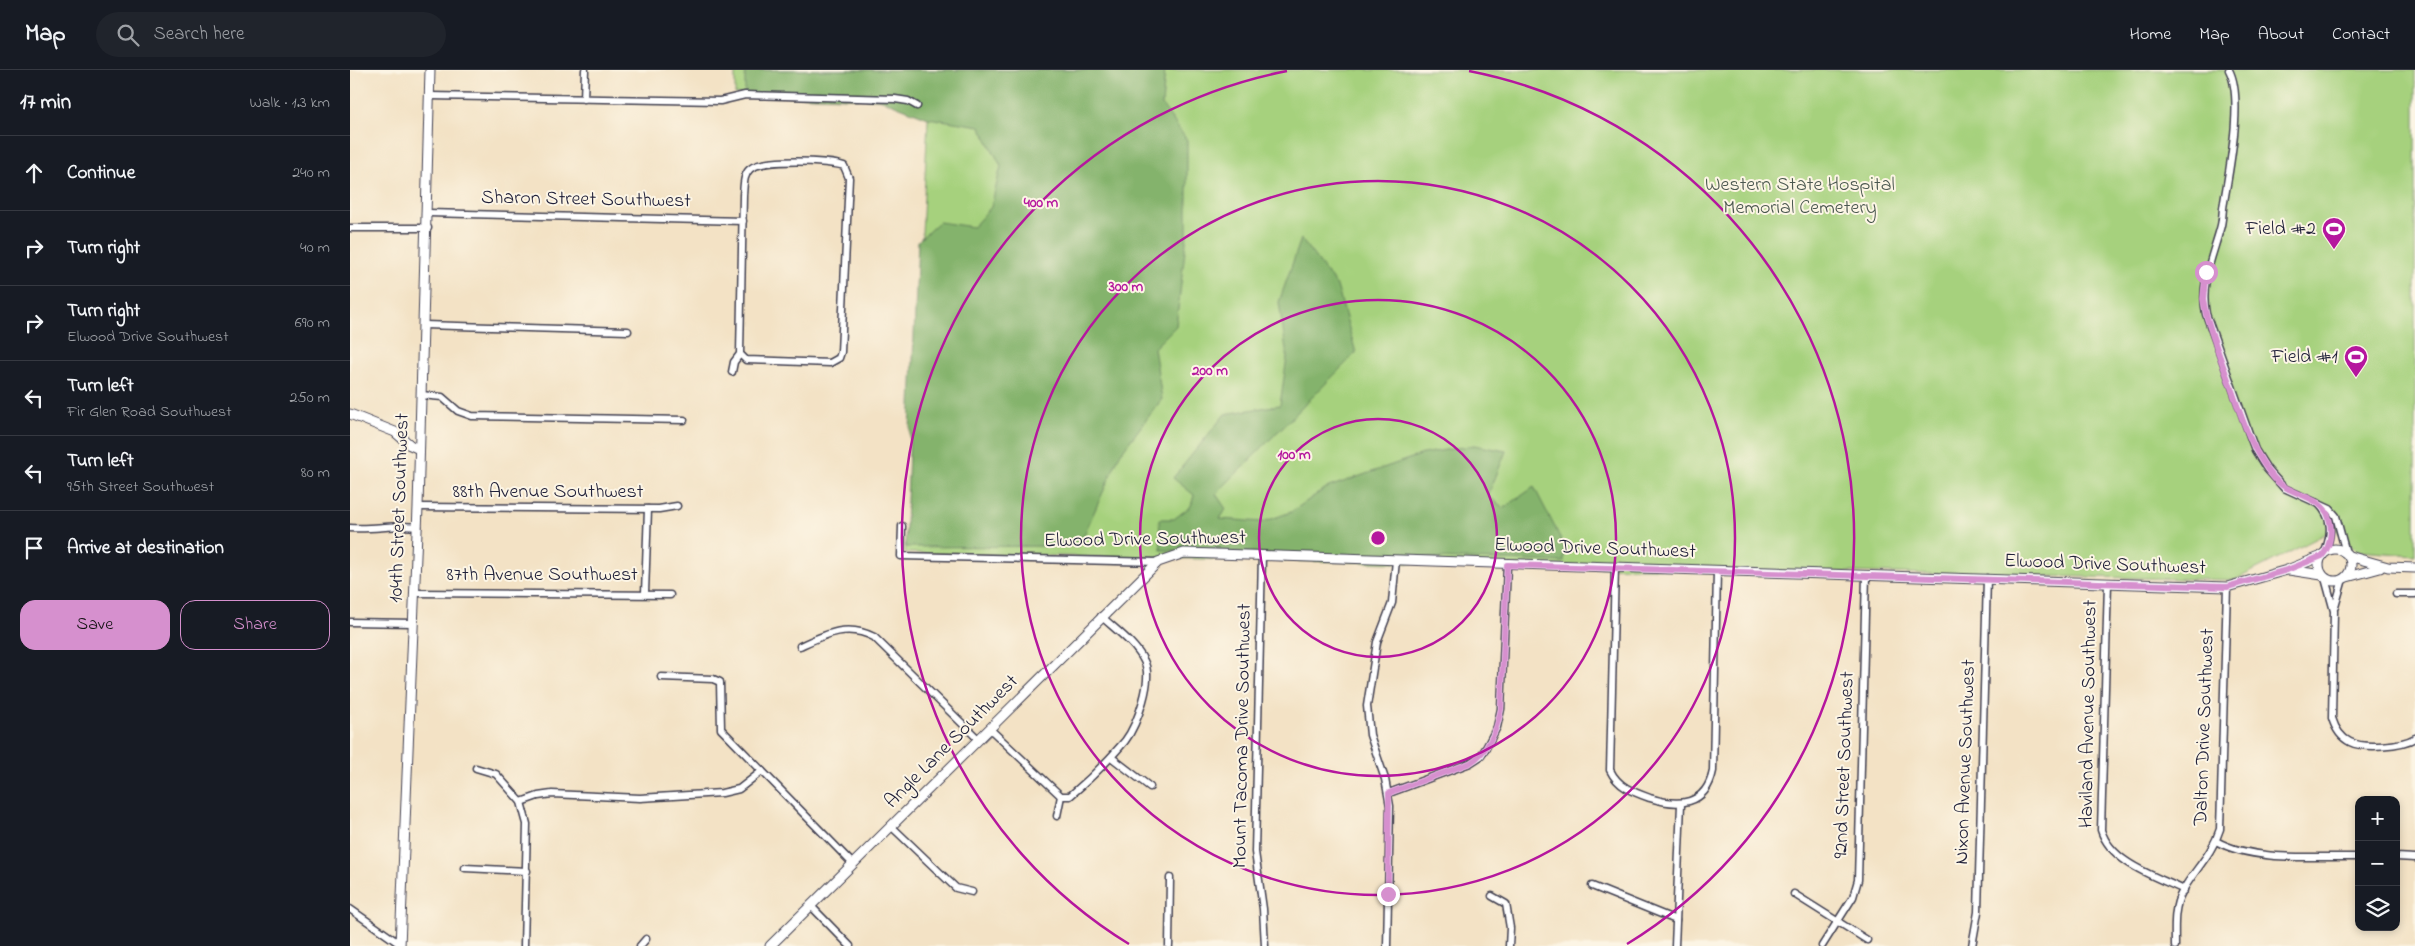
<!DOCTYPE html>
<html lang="en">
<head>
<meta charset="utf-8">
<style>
  :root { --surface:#171b24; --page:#20242c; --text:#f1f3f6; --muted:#9ea1a6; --line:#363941; --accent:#d690ce }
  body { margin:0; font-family:"Indie Flower",sans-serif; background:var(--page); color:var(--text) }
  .controls { position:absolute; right:15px; bottom:15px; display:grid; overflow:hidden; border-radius:10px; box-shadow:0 2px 8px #0003 }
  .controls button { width:45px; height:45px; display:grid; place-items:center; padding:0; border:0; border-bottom:1px solid var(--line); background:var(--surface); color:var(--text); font:25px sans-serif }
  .stop { position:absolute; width:15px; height:15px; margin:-11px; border:4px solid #d690ce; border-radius:50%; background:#fff }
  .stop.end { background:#d690ce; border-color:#fff; box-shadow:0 1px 5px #0008 }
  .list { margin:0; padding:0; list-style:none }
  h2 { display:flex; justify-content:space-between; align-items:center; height:65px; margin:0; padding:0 20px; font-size:21px }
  h2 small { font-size:16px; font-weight:400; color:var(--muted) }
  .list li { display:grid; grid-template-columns:32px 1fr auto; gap:15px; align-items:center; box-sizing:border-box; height:75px; padding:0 20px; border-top:1px solid var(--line) }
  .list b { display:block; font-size:19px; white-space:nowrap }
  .list p { margin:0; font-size:16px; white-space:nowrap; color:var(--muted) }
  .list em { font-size:16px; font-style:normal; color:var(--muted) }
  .actions { display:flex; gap:10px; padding:15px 20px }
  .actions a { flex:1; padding:11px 0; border:1px solid var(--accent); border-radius:15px; text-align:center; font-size:18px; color:var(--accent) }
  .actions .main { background:var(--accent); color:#111 }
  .icon { flex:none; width:28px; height:28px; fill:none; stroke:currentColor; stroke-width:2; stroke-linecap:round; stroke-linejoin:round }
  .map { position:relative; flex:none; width:2065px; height:876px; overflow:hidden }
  header { display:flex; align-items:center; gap:30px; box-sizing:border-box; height:70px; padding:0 25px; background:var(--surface); border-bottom:1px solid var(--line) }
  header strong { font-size:24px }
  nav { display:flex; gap:28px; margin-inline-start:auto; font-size:18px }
  .search { width:350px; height:45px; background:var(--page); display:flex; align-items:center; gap:12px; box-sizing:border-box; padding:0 18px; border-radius:28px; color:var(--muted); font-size:19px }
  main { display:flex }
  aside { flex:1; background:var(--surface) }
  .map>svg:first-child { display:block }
  .green { fill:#a6d17d; stroke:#647a5c }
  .forest { fill:#84b36c; stroke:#536a54 }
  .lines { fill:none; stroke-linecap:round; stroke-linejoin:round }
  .minor-casing { stroke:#413f50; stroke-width:9 }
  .tertiary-casing { stroke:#413f50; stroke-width:11 }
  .minor { stroke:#fff; stroke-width:6 }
  .tertiary { stroke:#fff; stroke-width:9 }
  .route { stroke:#d690ce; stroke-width:6 }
  .ring { fill:none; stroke:#b5179e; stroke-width:2.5 }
  .labels { text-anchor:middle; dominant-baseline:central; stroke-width:4; stroke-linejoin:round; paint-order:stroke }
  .park-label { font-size:20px; fill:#4a574f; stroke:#fcf5e5 }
  .street-label { font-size:20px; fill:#22223b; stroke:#fcf5e5 }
  .poi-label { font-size:20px; fill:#22223b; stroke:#fcf5e5; text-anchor:end }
  .centre { fill:#b5179e; stroke:#fcf5e5; stroke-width:2.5 }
  .ring-label { font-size:15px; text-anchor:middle; font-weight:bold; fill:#b5179e; stroke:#fcf5e5; stroke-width:4; stroke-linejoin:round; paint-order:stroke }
</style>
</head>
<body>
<header>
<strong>Map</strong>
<div class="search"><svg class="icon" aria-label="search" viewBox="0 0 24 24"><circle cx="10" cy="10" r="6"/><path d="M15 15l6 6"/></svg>Search here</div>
<nav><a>Home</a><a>Map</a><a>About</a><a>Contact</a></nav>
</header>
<main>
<aside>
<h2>17 min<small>Walk · 1.3 km</small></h2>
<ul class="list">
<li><svg class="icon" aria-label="ahead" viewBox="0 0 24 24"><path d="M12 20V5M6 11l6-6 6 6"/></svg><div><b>Continue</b></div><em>240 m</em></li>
<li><svg class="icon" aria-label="right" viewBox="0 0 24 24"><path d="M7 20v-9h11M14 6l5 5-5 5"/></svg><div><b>Turn right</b></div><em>40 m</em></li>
<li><svg class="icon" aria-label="right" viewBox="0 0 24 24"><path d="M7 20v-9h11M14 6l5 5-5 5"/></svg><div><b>Turn right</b><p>Elwood Drive Southwest</p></div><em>690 m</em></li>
<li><svg class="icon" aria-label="left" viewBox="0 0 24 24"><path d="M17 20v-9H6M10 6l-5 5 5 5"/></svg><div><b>Turn left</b><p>Fir Glen Road Southwest</p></div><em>250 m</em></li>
<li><svg class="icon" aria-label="left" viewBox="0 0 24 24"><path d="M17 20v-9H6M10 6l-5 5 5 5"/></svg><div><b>Turn left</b><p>95th Street Southwest</p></div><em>80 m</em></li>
<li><svg class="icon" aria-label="arrive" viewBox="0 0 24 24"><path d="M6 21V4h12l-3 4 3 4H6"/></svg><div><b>Arrive at destination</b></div></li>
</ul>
<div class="actions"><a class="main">Save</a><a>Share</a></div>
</aside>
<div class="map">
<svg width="2065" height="876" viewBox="0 0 2065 876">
  <rect width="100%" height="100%" fill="#fcf5e5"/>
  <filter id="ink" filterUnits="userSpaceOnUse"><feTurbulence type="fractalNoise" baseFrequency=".02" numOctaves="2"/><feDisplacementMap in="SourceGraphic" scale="10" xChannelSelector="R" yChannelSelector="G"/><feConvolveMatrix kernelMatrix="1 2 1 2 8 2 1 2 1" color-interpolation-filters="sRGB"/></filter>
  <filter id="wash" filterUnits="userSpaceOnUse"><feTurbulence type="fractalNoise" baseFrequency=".0096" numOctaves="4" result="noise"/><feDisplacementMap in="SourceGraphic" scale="20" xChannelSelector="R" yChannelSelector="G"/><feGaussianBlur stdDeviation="1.12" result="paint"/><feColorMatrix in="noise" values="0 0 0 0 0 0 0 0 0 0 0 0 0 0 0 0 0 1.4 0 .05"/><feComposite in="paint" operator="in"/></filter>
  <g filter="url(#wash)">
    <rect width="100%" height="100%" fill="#f3e2c5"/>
    <polygon class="green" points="385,0 2065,0 2065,485 2006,481 1985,459 1885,510 555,483 579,31 385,24"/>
    <g class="forest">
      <polygon points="395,0 815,0 812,35 837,70 837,164 826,256 804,278 812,329 770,384 729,476 555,477 568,171 589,152 623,157 641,137 651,96 630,56 578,48 527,28 395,25"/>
      <polygon points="951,169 987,216 1006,283 866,424 876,439 870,449 913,452 941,442 976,418 1073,384 1124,375 1156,381 1138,426 1154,438 1184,417 1214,475 1214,492 811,480 809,449 824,449 841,436 844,425 823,408 875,344 930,335 937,287 929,232"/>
    </g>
  </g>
  <g filter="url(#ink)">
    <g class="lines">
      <g class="minor-casing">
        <g id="minor">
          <path d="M1879,0C1894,28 1879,101 1874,132C1872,141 1873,150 1870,159C1862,188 1850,213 1856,244L1905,380L1917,399L1934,418L1980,439L1986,446L1996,483"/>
          <polyline points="80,26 370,31 395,25 545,29 558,31 567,36"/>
          <polyline points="234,29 235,0"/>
          <polyline points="78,143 393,151"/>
          <polyline points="0,158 78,158"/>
          <polyline points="74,255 278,261"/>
          <path d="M382,302L384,292L390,284L393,125C394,116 393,105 400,99C411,88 480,91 494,96L499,108L491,282L489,288L480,293L396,290L390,284"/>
          <polyline points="71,325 92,327 108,341 122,346 334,350"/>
          <path d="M1968,433C1983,448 1982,463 1975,482"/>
          <polyline points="68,437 309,439 327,436"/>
          <polyline points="552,456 551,486 808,492"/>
          <path d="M0,458C23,460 45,454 68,457"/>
          <polyline points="912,486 905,782 913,839 915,876"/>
          <path d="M1265,497L1260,700C1268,717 1283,722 1300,728C1328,737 1356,736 1363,701L1367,500"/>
          <path d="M1975,508L1984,541L1982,648C1985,658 1990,667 2000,672C2014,679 2052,676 2065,668"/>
          <path d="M1758,513L1751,760C1761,793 1805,806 1834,820"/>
          <polyline points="65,523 320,525"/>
          <polyline points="295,523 298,439"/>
          <polyline points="2046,524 2065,524"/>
          <polyline points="1985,537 1993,509"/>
          <polyline points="0,552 63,553"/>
          <path d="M450,576C476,564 497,553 524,567L629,670"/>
          <polyline points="311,607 363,609 370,612 371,659 503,794"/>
          <path d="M640,659L711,726H720C740,709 759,690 775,671C787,655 804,609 794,591C785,573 766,560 751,546"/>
          <polyline points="761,687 800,717"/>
          <polyline points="126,698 146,704 163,723 171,732 177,754 174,876"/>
          <polyline points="1039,723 1120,693 1131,686 1136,678 1147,657 1151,639 1157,495"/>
          <polyline points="171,732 188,726 202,724 290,728 372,723 389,719 412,701"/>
          <polyline points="707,746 711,726"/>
          <polyline points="541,756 606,818 622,822"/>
          <path d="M1866,771C1903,792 1967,786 2009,787"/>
          <polyline points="2046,787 2065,788"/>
          <polyline points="115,798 177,801"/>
          <polyline points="1242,816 1326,850"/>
          <polyline points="1444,824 1517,870"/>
          <polyline points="1142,826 1156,834 1160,858 1159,876"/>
          <polyline points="461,836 500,876"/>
          <polyline points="0,839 50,874"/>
          <polyline points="290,876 296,869"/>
          <polyline points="819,876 820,808"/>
          <polyline points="1037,876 1040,736 1035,709 1020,665 1017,636 1027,572 1042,533 1046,490"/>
          <polyline points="1325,876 1331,734"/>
          <polyline points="1472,876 1503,827 1508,810 1516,505"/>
          <polyline points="1622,876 1628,842 1637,508"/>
          <path d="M1825,876C1825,858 1823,838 1832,822C1844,800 1862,785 1870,759L1877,517"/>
        </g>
      </g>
      <g class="tertiary-casing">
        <g id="tertiary">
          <polyline points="0,344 45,362 60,375 69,379"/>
          <circle cx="1985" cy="495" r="16"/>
          <polyline points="1999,486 2038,497 2065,498"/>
          <polyline points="1939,500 1972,505"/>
          <polyline points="1997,507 2030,498"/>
          <polyline points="50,876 68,437 80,0"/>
          <polyline points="420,876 808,492 834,483 1877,517 1937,500 1972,486"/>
        </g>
      </g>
      <use href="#minor" class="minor"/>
      <use href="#tertiary" class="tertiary"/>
    </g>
  </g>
  <g class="lines" filter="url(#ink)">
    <path class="route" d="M1038,824L1039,723L1120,693C1139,681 1147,660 1151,639L1157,495L1877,517L1937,500L1972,486C1982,475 1983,456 1977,443C1966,424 1938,425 1924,408C1901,381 1891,345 1879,312C1871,290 1862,267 1856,244L1853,229L1856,202"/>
  </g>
  <g class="ring">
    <circle cx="1028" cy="468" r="119"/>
    <circle cx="1028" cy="468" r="238"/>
    <circle cx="1028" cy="468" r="357"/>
    <path d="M779 874A476 476 0 0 1 937 1M1119 1A476 476 0 0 1 1277 874"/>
  </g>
  <defs>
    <g id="stadium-pin" transform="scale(1.25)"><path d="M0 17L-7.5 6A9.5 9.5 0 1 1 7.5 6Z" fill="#b5179e" stroke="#fcf5e5"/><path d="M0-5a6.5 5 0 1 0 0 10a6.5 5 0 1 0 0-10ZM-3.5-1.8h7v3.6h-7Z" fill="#fff"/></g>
  </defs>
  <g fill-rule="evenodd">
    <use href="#stadium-pin" x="1984" y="159"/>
    <use href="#stadium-pin" x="2006" y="287"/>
  </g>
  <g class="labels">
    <g class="park-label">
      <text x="1450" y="115">Western State Hospital<tspan x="1450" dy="23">Memorial Cemetery</tspan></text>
    </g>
    <g class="street-label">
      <text transform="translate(236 130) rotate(1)">Sharon Street Southwest</text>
      <text x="198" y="422">88th Avenue Southwest</text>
      <text transform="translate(50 438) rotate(-88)">104th Street Southwest</text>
      <text transform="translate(795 470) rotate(-1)">Elwood Drive Southwest</text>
      <text transform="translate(1245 479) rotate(2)">Elwood Drive Southwest</text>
      <text transform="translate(1755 495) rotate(2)">Elwood Drive Southwest</text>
      <text x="192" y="505">87th Avenue Southwest</text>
      <text transform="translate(1739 644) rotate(-89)">Haviland Avenue Southwest</text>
      <text transform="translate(1855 657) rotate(-88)">Dalton Drive Southwest</text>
      <text transform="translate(893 666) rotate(-89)">Mount Tacoma Drive Southwest</text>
      <text transform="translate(602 672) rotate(-45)">Angle Lane Southwest</text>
      <text transform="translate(1616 692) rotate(-88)">Nixon Avenue Southwest</text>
      <text transform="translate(1495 695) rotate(-88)">92nd Street Southwest</text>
    </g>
    <g class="poi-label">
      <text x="1966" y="159">Field #2</text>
      <text x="1988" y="287">Field #1</text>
    </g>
  </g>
  <circle cx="1028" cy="468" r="8" class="centre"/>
  <g class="ring-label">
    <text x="691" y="137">400 m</text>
    <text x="776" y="221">300 m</text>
    <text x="860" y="305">200 m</text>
    <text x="944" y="389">100 m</text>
  </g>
</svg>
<div class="controls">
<button>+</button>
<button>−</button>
<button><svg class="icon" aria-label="layers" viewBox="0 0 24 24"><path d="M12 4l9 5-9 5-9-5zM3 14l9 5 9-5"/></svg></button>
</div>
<div class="stop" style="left:1856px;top:202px"></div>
<div class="stop end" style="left:1038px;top:824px"></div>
</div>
</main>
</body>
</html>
